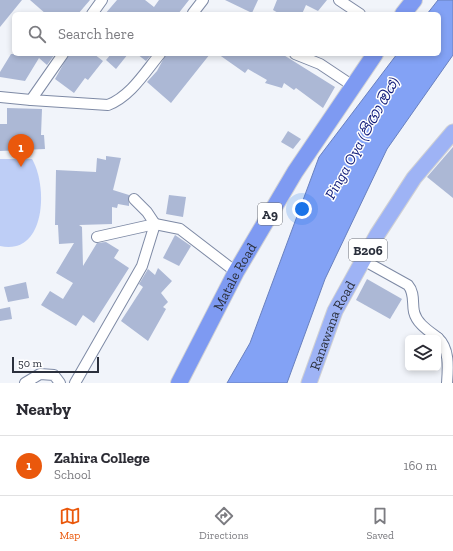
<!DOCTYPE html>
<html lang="en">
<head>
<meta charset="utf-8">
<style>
  :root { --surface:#fff; --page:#f2f2f3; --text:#2b2b33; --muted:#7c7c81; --line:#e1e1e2; --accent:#ea580c }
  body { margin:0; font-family:"Zilla Slab","Noto Sans Sinhala",serif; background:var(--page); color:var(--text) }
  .controls { position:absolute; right:12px; bottom:12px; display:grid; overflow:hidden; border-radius:6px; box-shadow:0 2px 6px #0003 }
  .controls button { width:36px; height:36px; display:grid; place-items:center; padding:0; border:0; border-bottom:1px solid var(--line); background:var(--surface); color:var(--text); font:20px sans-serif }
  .scale { position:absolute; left:12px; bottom:10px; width:87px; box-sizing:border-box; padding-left:4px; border:2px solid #2b303c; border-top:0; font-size:11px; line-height:14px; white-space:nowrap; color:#2b303c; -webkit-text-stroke:3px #fff; paint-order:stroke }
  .you { position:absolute; left:302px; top:209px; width:14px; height:14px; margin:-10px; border:3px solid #fff; border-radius:50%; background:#1a73e8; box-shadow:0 0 0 6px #1a73e833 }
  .badge { display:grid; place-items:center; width:26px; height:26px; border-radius:50%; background:var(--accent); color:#fff; font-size:13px; font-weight:700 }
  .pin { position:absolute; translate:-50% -33px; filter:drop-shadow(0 1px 2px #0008) }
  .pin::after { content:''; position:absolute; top:21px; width:14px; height:12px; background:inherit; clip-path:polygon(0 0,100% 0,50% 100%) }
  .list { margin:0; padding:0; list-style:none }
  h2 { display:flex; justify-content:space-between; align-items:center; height:52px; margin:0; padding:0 16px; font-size:17px }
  h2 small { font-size:13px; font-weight:400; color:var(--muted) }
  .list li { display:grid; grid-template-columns:26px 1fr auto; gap:12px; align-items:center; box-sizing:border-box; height:60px; padding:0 16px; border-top:1px solid var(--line) }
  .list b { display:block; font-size:15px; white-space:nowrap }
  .list p { margin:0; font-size:13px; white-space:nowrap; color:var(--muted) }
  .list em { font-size:13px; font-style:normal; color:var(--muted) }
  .icon { flex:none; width:22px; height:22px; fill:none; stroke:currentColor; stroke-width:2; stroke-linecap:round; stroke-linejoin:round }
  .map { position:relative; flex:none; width:453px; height:383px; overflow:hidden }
  .search { position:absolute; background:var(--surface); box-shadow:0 2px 6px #0003; left:12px; right:12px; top:12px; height:44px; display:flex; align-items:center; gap:10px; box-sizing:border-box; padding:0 14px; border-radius:6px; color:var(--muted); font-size:15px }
  .sheet { height:112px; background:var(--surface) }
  nav { display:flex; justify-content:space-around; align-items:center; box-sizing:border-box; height:56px; border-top:1px solid var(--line); background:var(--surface); font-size:11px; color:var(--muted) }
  nav a { display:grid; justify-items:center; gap:2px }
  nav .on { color:var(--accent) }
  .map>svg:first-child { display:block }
  .green { fill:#becef6 }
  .water { fill:#83a2f5; stroke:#6980be }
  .building { fill:#acb8d5 }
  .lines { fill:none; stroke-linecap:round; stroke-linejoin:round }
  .minor-casing { stroke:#7e8aa5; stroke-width:12 }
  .primary-casing { stroke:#d0d1d4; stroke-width:17 }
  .trunk-casing { stroke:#d0d1d4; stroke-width:18 }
  .minor { stroke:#fff; stroke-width:10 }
  .primary { stroke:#9eb3f5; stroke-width:15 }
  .trunk { stroke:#7e9af2; stroke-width:16 }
  .labels { text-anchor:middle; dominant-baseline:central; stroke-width:3; stroke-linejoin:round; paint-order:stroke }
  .shield { fill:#fff; stroke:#6b6e76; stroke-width:1 }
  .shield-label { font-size:13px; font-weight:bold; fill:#2b303c }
  .street-label { font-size:14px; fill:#2b303c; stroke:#fff }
  .water-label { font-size:15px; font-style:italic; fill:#0f1a79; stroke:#fff }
</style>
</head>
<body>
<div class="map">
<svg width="453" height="383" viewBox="0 0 453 383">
  <rect width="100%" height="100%" fill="#f1f4fa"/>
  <path class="green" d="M0,159H32C48,186 46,256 0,246Z"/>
  <polygon class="water" points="438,0 453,0 453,55 387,149 325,279 287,383 227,383 250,343 319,157 397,54 439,54 439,14 427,14"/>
  <g class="building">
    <polygon points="0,0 22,0 0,27"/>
    <polygon points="30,0 90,0 78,14 46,14"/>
    <polygon points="117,0 145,0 154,7 159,0 189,0 178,14 105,14"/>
    <polygon points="225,0 258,0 252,13"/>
    <polygon points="277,0 327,0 318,11 306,5 302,14 280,14 273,10"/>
    <polygon points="11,54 55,54 47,65 39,58 25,81 0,77 0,72"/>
    <polygon points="69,54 94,54 103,61 88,80 85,78 74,93 55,79"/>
    <polygon points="111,54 128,54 116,69 106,60"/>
    <polygon points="137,54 152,54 146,61"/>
    <polygon points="166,54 210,54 171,103 147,82 157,71"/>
    <polygon points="218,54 282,54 335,87 323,108 296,88 294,90 284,83 282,88 265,83 267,80 248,69 245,73"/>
    <polygon points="7,108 42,109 41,135 44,135 45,149 0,151 0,124 7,124"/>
    <polygon points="288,131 301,139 293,149 281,142"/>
    <polygon points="453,147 453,198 427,177"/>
    <polygon points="106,156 121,158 113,190 129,195 129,206 118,204 117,208 112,207 112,224 79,225 82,227 83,266 97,243 106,242 119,250 114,258 129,268 94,323 83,315 76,326 41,305 50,291 63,299 73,283 56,273 74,243 59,244 58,225 55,225 56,170 96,172 97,158 106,160"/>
    <polygon points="169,195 186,197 183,217 166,214"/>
    <polygon points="175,235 191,246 179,266 163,258"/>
    <polygon points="158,268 172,281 161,293 168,302 163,307 166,309 148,341 121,321 143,287 139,284 148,269 155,275"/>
    <polygon points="367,279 402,299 390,319 356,300"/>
    <polygon points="26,282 29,298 8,302 4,287"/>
    <polygon points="10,307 12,319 0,321 0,309"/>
  </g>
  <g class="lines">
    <g class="minor-casing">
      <g id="minor">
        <polyline points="339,0 360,14"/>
        <polyline points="92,14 102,0"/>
        <polyline points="195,14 193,13 203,0"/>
        <path d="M63,54L31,100L108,105C131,96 145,72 160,54"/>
        <polyline points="295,54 320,64 353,86"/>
        <polyline points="0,97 31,100"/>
        <polyline points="97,237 155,224 180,229 236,272"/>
        <path d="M363,260L408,285C415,293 412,303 414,312C417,324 429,331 438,338"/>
        <path d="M438,338C450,349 448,369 447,383"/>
        <polyline points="25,383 40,374 54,375 60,383"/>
        <polyline points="75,383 142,266 155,224 147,212 134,199"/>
      </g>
    </g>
    <g class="primary-casing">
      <g id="primary">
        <path id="s1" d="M309,383L335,311L377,235L414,178L453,132"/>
      </g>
    </g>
    <g class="trunk-casing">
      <g id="trunk">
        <polyline points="403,14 414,0"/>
        <path id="s2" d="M179,383L236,272L295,172L375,54"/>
      </g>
    </g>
    <use href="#minor" class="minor"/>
    <use href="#primary" class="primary"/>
    <use href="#trunk" class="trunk"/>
  </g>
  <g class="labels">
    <g class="shield">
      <rect x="258" y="203" width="24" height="22" rx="3"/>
      <rect x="349" y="239" width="38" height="22" rx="3"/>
    </g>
    <g class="shield-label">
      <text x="270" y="214">A9</text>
      <text x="368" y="250">B206</text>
    </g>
    <g class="street-label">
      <text stroke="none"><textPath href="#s2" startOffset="120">Matale Road</textPath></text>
      <text stroke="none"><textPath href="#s1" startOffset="62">Ranawana Road</textPath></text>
    </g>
    <g class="water-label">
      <text transform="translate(362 138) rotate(-61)">Pinga Oya (පිඟා ඔය)</text>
    </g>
  </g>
</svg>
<div class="controls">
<button><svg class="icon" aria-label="layers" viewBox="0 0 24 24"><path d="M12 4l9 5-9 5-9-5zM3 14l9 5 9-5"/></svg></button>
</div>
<div class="scale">50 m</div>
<div class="you"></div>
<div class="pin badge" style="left:21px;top:167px">1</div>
<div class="search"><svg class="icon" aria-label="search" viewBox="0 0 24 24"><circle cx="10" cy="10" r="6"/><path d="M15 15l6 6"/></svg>Search here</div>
</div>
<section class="sheet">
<h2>Nearby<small></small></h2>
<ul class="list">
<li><span class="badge">1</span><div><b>Zahira College</b><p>School</p></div><em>160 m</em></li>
</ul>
</section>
<nav>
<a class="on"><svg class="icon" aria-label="map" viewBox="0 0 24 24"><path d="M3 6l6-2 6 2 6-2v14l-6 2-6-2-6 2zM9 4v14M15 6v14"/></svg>Map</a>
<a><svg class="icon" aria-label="directions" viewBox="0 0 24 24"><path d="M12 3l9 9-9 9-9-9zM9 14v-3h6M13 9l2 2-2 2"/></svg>Directions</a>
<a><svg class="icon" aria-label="saved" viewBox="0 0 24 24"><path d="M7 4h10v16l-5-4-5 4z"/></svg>Saved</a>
</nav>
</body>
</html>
